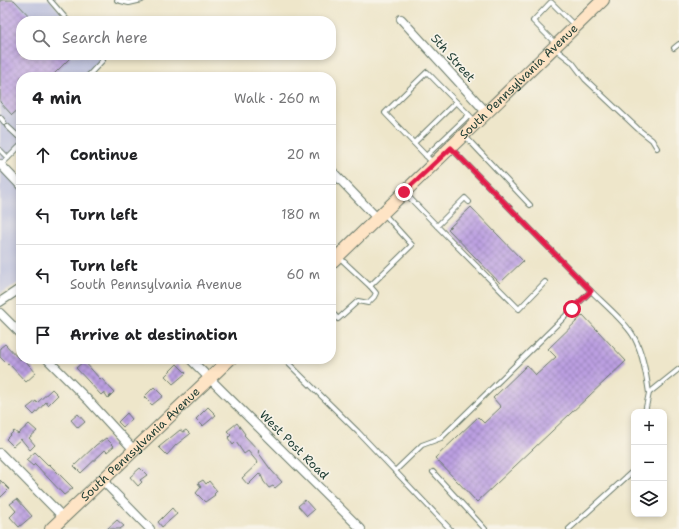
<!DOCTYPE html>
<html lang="en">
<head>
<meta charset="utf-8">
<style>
  :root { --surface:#fff; --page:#f6f6f6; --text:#202124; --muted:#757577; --line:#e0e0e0 }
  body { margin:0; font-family:"Shantell Sans",sans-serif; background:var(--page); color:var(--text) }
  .controls { position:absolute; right:12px; bottom:12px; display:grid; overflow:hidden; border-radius:8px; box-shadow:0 2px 6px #0003 }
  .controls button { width:36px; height:36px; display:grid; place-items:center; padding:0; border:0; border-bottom:1px solid var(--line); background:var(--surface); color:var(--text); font:20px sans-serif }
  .stop { position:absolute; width:12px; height:12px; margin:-9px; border:3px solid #e11d48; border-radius:50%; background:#fff }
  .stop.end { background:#e11d48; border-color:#fff; box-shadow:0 1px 4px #0008 }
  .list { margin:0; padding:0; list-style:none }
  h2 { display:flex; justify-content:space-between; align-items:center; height:52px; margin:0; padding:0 16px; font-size:17px }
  h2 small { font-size:13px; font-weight:400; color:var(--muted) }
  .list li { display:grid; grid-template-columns:26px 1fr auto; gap:12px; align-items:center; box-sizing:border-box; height:60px; padding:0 16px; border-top:1px solid var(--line) }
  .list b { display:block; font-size:15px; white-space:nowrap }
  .list p { margin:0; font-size:13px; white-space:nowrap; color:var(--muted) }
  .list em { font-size:13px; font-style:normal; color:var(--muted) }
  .icon { flex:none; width:22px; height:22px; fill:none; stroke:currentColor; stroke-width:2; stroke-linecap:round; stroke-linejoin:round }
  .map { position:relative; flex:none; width:679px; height:529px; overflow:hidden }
  .search { position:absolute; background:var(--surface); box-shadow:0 2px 6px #0003; left:16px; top:16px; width:320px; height:44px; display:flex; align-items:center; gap:10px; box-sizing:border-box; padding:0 14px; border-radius:16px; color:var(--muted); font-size:15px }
  .panel { position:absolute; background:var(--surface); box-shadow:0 2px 6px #0003; left:16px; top:72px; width:320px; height:292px; border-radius:16px }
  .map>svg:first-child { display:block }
  .industrial { fill:#bfc2dd }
  .building { fill:url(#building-cross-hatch) }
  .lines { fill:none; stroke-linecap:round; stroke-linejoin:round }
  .lane-casing { stroke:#677868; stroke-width:6 }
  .street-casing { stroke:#677868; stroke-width:10 }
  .secondary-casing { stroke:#677868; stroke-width:14 }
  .lane { stroke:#fff; stroke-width:4 }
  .street { stroke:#fff; stroke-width:8 }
  .secondary { stroke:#fee4c5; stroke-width:12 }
  .route { stroke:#e11d48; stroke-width:5 }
  .labels { text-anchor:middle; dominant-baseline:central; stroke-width:3.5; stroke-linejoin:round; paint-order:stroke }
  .street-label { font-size:12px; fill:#1f3d34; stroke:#f7f3e8 }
</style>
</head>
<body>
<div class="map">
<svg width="679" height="529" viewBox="0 0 679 529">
  <defs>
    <pattern id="building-cross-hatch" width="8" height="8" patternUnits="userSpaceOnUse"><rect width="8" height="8" fill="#bb9fe1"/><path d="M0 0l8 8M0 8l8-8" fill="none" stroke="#9783b7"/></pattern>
  </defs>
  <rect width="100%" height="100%" fill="#f7f3e8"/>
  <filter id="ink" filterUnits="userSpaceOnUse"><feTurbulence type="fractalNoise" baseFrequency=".025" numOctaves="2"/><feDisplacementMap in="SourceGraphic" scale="8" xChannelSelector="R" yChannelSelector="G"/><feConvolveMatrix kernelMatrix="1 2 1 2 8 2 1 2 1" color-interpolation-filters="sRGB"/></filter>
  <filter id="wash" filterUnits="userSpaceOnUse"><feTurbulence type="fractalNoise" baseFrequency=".012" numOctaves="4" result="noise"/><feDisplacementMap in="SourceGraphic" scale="16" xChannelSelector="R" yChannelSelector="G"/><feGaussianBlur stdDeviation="0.9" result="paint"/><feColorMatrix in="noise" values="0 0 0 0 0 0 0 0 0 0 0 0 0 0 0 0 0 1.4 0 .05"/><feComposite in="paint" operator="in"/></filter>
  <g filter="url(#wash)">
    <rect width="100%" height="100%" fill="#eee6ca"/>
    <polygon class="industrial" points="0,0 50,0 68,21 21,21 21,55 98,55 103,60 87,77 21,77 21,145 1,165 21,186 21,282 0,294"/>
    <g id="blocks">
      <g class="building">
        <polygon points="0,0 14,0 34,21 21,21 21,55 67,55 70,58 51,77 21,77 21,107 12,115 0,102"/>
        <polygon points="471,207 523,261 500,283 448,229"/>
        <polygon points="583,315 626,361 477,502 435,458 478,417 484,423 501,407 493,398 527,365 536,375 556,357 548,349"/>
        <polygon points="5,344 19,359 24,359 36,373 26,382 8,363 7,364 0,357 0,348"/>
        <polygon points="84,361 100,379 101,378 114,392 108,398 104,392 101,395 76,368"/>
        <polygon points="177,364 186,373 173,384 165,376"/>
        <polygon points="154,387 163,396 152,405 144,397"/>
        <polygon points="52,389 58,395 48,405 46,402 34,415 27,408 36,401 37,403"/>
        <polygon points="208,407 216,415 203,426 196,419"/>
        <polygon points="127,413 132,419 123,427 118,422"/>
        <polygon points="78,414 85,422 78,428 71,420"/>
        <polygon points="237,423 245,434 244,435 259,451 258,452 271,470 282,482 275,488 273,486 269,488 264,482 260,473 248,485 242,478 258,463 248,451 244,454 236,442 233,445 228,438 231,435 227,431"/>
        <polygon points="29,424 37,431 29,438 35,445 30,450 21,439 13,446 6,439 14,431 18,434"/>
        <polygon points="180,430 183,432 186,430 190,434 176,445 167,455 159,447"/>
        <polygon points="106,438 114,446 107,452 105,450 81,473 74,466 96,445"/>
        <polygon points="35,452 48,465 49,464 73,488 64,495 35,464 33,466 26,460"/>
        <polygon points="140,468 147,475 140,480 142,482 138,486 130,477"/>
        <polygon points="0,480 9,489 0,498"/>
        <polygon points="203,480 206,484 209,481 217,491 214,494 215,495 205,502 196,493 201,487 198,483"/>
        <polygon points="17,499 32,516 19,527 10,517 16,511 10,504"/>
        <polygon points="305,500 314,510 307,516 298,506"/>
        <polygon points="172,508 177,514 162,527 158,522"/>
        <polygon points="117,520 124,526 120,529 107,529"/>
      </g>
    </g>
  </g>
  <g filter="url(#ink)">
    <use href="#blocks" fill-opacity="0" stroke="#677868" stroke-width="1"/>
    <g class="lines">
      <g class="lane-casing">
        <g id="lane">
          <polyline points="50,0 68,21"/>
          <polyline points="117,0 129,3 142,0"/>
          <polyline points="556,44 533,21 551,2 574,25"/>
          <polyline points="554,48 572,62 585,79 638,129 652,140 657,148"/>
          <polyline points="674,48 679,44"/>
          <polyline points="87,77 103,60 98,55"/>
          <polyline points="0,117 4,122"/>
          <polyline points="7,126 21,139"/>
          <polyline points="464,135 530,205"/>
          <polyline points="414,143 456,102"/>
          <polyline points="0,150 8,158"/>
          <polyline points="426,156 469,115"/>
          <polyline points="432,162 385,113 427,72 475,121"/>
          <polyline points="1,165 21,145"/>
          <polyline points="405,193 437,226"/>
          <polyline points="469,202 465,198 437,226 519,309 545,282"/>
          <polyline points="340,258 370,286 412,245 384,214"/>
          <path d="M591,291C603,303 629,325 635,339C642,352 647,378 649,393"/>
          <polyline points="331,311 338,319 358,301 368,303 374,297 376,293 370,286"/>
          <polyline points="284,359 358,432 450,529"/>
          <polyline points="645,412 649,393 679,369"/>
          <polyline points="395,471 422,445 441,438 591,291 451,148"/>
          <polyline points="433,472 485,529"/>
          <polyline points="569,529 633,471 634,466"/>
        </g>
      </g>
      <g class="street-casing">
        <g id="street">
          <polyline points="401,19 487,113"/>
          <polyline points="0,164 21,186"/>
          <polyline points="331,170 377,218"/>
          <polyline points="0,302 21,288"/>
          <polyline points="0,313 21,334"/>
          <polyline points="47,359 90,402 134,450"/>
          <polyline points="190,359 361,529"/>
          <polyline points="0,453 63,517"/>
          <polyline points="102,480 150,529"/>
        </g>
      </g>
      <g class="secondary-casing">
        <g id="secondary">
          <path id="s1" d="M331,263L603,0"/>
          <path id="s2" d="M51,529L230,359"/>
        </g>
      </g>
      <use href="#lane" class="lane"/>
      <use href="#street" class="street"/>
      <use href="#secondary" class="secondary"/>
    </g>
  </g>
  <g class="lines" filter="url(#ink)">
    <polyline class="route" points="404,192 451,148 591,291 572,309"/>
  </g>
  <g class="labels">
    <g class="street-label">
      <text transform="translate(453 58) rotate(48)">5th Street</text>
      <text stroke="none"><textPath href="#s1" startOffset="261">South Pennsylvania Avenue</textPath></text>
      <text stroke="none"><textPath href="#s2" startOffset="123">South Pennsylvania Avenue</textPath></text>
      <text transform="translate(294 445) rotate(45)">West Post Road</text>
    </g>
  </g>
</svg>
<div class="controls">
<button>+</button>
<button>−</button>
<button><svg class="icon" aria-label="layers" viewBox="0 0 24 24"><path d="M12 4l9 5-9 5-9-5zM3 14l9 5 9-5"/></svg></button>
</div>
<div class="stop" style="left:572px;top:309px"></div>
<div class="stop end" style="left:404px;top:192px"></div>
<div class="search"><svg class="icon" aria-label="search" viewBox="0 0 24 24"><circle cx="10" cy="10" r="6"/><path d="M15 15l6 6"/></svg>Search here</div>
<section class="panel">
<h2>4 min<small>Walk · 260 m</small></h2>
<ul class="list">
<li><svg class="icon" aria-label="ahead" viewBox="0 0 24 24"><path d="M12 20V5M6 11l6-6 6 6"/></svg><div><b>Continue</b></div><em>20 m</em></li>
<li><svg class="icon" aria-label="left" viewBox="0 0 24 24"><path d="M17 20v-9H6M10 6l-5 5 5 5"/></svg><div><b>Turn left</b></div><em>180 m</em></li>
<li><svg class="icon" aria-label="left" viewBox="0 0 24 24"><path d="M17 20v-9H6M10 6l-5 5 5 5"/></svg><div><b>Turn left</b><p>South Pennsylvania Avenue</p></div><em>60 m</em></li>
<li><svg class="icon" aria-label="arrive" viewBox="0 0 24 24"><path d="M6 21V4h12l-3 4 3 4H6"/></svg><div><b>Arrive at destination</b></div></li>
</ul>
</section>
</div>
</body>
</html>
